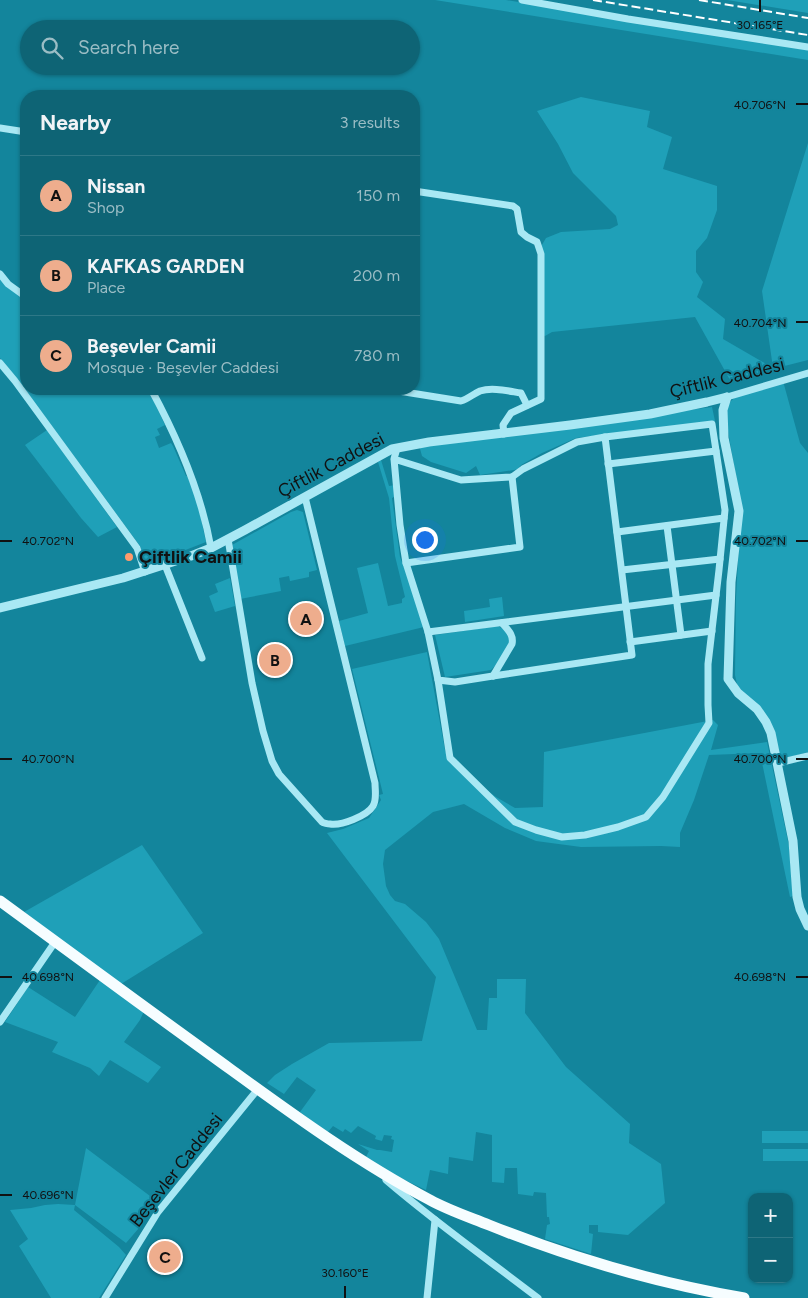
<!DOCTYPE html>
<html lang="en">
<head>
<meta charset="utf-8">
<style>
  :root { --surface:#0e6475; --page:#1c6d7d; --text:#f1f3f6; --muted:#9bbdc5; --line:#2e7887; --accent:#eead8d }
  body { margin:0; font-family:Figtree,sans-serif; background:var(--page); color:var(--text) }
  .controls { position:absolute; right:15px; bottom:15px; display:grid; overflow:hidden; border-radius:10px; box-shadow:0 1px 4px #0004 }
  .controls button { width:45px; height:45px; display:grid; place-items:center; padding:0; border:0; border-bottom:1px solid var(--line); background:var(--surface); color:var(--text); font:25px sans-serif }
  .you { position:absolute; left:424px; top:539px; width:18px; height:18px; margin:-12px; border:4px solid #fff; border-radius:50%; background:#1a73e8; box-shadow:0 0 0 8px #1a73e833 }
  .badge { display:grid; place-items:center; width:32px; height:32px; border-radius:50%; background:var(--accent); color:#111; font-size:16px; font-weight:700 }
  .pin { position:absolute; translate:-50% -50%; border:2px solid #fff; box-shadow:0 1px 5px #0006 }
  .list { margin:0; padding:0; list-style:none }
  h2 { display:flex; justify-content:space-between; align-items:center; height:65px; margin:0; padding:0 20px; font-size:21px }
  h2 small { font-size:16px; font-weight:400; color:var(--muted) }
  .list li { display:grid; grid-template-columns:32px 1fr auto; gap:15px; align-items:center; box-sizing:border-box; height:80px; padding:0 20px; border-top:1px solid var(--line) }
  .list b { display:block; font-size:19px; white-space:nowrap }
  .list p { margin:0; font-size:16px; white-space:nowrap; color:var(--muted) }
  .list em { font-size:16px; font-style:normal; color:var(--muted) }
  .icon { flex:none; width:28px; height:28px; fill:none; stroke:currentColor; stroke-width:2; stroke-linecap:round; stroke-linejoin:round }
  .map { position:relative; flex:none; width:808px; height:1298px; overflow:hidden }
  .search { position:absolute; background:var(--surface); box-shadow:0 1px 4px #0004; left:20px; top:20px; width:400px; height:55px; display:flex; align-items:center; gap:12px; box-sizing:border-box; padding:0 18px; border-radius:28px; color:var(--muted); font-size:19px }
  .panel { position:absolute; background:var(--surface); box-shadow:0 1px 4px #0004; left:20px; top:90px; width:400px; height:305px; border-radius:20px }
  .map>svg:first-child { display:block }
  .green { fill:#1fa0b8 }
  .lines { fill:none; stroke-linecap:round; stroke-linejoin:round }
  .minor { stroke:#a9e8f4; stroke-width:7 }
  .tertiary { stroke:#a9e8f4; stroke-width:9 }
  .primary { stroke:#f6fdff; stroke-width:11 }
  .rail { stroke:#fff; stroke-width:2; stroke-dasharray:9 4; stroke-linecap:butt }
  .ticks { fill:none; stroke:#111; stroke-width:2 }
  .poi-dot { fill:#ff9b6c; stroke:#13859c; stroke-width:2 }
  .labels { text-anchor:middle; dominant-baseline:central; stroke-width:4; stroke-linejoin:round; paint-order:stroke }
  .street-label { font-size:18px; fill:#111; stroke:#13859c }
  .poi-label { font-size:18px; font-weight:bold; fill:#111; stroke:#13859c; text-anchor:start }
  .ticks-label { font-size:12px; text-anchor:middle; fill:#111; stroke:#13859c; stroke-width:4; stroke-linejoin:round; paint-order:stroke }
</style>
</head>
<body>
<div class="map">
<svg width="808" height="1298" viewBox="0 0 808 1298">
  <rect width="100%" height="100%" fill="#13859c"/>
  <g class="green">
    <polygon points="435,0 506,0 808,50 808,60"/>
    <polygon points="727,0 808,0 808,13"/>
    <polygon points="581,97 650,111 647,127 672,137 663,169 717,186 717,210 707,238 696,251 696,272 703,282 697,297 725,319 723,339 773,368 762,291 808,143 808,360 730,380 695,317 552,332 545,336 539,334 539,250 546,238 561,232 610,229 618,225 616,216 573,173 558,144 537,111"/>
    <path d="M0,278L26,299V389H148L165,425L157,429L160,435L155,437L159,448L171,443L173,446L186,476H187C198,497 201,520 206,542L147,565L140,546L21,384L0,358Z"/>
    <path d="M783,381L800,443L808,453V752C799,754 788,760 779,755L770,721L738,689L735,675L736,598L741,506L728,431L726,412L729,403L734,398Z"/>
    <polygon points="712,407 715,421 576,438 542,453 521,465 518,469 514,470 480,475 476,466 466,473 431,462 422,456 419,445"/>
    <polygon points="47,430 117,527 98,537 81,518 25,445"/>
    <polygon points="381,460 389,486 395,485 394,497 392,498 400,557 406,572 424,627 345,646 339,621 368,613 357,568 378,563 388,606 402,603 402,599 405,597 395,556 389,498 378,462"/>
    <polygon points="297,510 303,512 317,570 309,572 309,577 290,581 289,576 279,578 281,591 240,599 232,545 291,512"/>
    <polygon points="230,578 235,606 215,612 209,596 218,592 215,584"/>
    <polygon points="502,597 504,616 465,622 464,611 490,607 489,599"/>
    <polygon points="498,626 505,630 511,640 500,661 491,670 445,677 435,635"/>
    <polygon points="427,652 445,750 450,763 496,797 515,808 543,807 544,752 713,720 718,725 711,750 767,742 789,846 793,896 790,897 760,753 709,755 694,800 680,833 680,847 661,846 581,847 536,841 505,828 464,804 433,812 385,850 383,864 386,886 390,895 395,901 405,904 426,922 439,939 477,1030 487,1030 489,998 497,998 497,979 526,979 525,1013 566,1067 630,1124 629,1143 661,1164 665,1203 628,1235 598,1232 598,1225 589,1225 589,1233 593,1234 591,1254 545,1239 547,1225 550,1224 549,1217 547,1217 546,1193 534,1192 533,1196 518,1194 517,1168 505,1168 504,1183 492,1182 492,1135 476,1132 473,1161 449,1157 448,1174 430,1170 426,1190 394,1175 366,1157 369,1151 358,1144 377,1150 380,1150 392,1152 394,1140 391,1139 392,1136 384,1135 382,1141 375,1139 376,1136 358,1126 351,1133 345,1129 343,1132 333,1126 327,1133 300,1112 316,1090 297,1077 284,1094 267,1083 275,1075 292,1064 329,1043 422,1041 436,977 327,833 343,829 369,818 381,800 379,795 383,794 352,669"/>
    <polygon points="142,845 203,933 121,984 24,912"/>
    <polygon points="100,980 144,1011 140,1020 124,1042 161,1067 148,1083 110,1060 99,1076 90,1068 52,1052 58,1042 5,1022 28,987 75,1017"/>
    <rect x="762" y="1131" width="46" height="12"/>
    <polygon points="86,1148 158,1202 139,1228 126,1243 75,1205 74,1210 119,1247 126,1255 99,1298 51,1298 19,1246 28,1239 10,1210 31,1208 45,1205 58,1204 75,1205"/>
    <rect x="763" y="1149" width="45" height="12"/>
  </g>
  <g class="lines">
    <g class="minor">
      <polyline points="522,0 628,19 808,47"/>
      <polyline points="0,128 26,132"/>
      <polyline points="414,191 513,206 517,209 521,232 527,237 537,242 541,254 541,399 511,413 503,425 504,434"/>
      <polyline points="0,274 8,284 26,297"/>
      <polyline points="0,363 15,381 137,548 145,572"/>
      <path d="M151,389C178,439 201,492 211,548"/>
      <path d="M386,389L461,401C468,399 473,394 480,391C492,387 508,391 521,393L527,405"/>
      <polyline points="727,397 808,373"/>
      <polyline points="394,459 461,480 512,477 523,469 577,442 605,437 632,655 493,676 455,682 438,680 428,632 406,563 400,525 394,459 397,448"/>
      <polyline points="608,464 716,451"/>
      <polyline points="667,526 681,635"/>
      <polyline points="617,532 724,518"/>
      <path d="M228,539L252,683L263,731L272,761L279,774L322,822C323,823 328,824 330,824C341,826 367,816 373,806C377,800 375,790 375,783L305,497"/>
      <polyline points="406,563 520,547 512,477"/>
      <polyline points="165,565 202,658"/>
      <polyline points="622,570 720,559"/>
      <polyline points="428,632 716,595"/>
      <polyline points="630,642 712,631"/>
      <path d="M493,676L512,644C514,635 508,630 502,623"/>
      <polyline points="438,680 450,758 515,822 536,830 562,837 585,835 618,827 646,817 663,797 709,723 708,705 708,664 719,570 725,510 712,424 605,437"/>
      <polyline points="778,763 808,756"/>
      <polyline points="0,1022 55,942"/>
      <path d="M386,1180C435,1222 487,1259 538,1298"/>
      <polyline points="105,1298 158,1212 258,1089"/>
      <polyline points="427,1298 435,1220"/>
    </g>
    <g class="tertiary">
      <polyline points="727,397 723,410 724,438 739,511 731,582 728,679 738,693 757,709 766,722 771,733 793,841 797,897 800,909 808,926"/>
      <polyline points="0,608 123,578 191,556 211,548 245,530 392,449 429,442 570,425 650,414 707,402 727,397"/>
    </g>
    <path class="primary" d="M0,901C72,954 143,1006 215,1058C284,1108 354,1160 430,1200C448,1210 469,1217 489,1225C571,1258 657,1283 744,1298"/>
    <g class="rail">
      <polyline points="593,0 808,35"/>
      <polyline points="699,0 808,18"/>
    </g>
  </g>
  <path class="ticks" d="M760,0V12M796,104H808M796,322H808M0,541H12M796,541H808M0,759H12M796,759H808M0,977H12M796,977H808M0,1195H12M345,1286V1298"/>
  <circle class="poi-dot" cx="129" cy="557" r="5"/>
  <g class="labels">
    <g class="street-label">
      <text transform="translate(727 378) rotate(-14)">Çiftlik Caddesi</text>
      <text transform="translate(331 465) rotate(-28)">Çiftlik Caddesi</text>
      <text transform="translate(176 1170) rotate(-52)">Beşevler Caddesi</text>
    </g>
    <g class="poi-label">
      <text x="139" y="557">Çiftlik Camii</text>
    </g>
  </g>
  <g class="ticks-label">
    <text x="760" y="29">30.165°E</text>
    <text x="760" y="109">40.706°N</text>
    <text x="760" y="327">40.704°N</text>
    <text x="48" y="545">40.702°N</text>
    <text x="760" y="545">40.702°N</text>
    <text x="48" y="763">40.700°N</text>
    <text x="760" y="763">40.700°N</text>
    <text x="48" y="981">40.698°N</text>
    <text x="760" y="981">40.698°N</text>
    <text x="48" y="1199">40.696°N</text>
    <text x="345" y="1277">30.160°E</text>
  </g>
</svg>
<div class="controls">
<button>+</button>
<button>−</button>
</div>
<div class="you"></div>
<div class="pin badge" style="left:306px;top:619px">A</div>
<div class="pin badge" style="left:275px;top:660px">B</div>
<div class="pin badge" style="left:165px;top:1257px">C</div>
<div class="search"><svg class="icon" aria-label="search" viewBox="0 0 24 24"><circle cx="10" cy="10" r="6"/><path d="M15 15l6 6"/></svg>Search here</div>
<section class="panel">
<h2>Nearby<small>3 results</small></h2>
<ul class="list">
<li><span class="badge">A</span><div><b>Nissan</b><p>Shop</p></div><em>150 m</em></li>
<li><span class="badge">B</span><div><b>KAFKAS GARDEN</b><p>Place</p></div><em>200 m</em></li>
<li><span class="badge">C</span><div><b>Beşevler Camii</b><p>Mosque · Beşevler Caddesi</p></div><em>780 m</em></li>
</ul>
</section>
</div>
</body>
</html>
